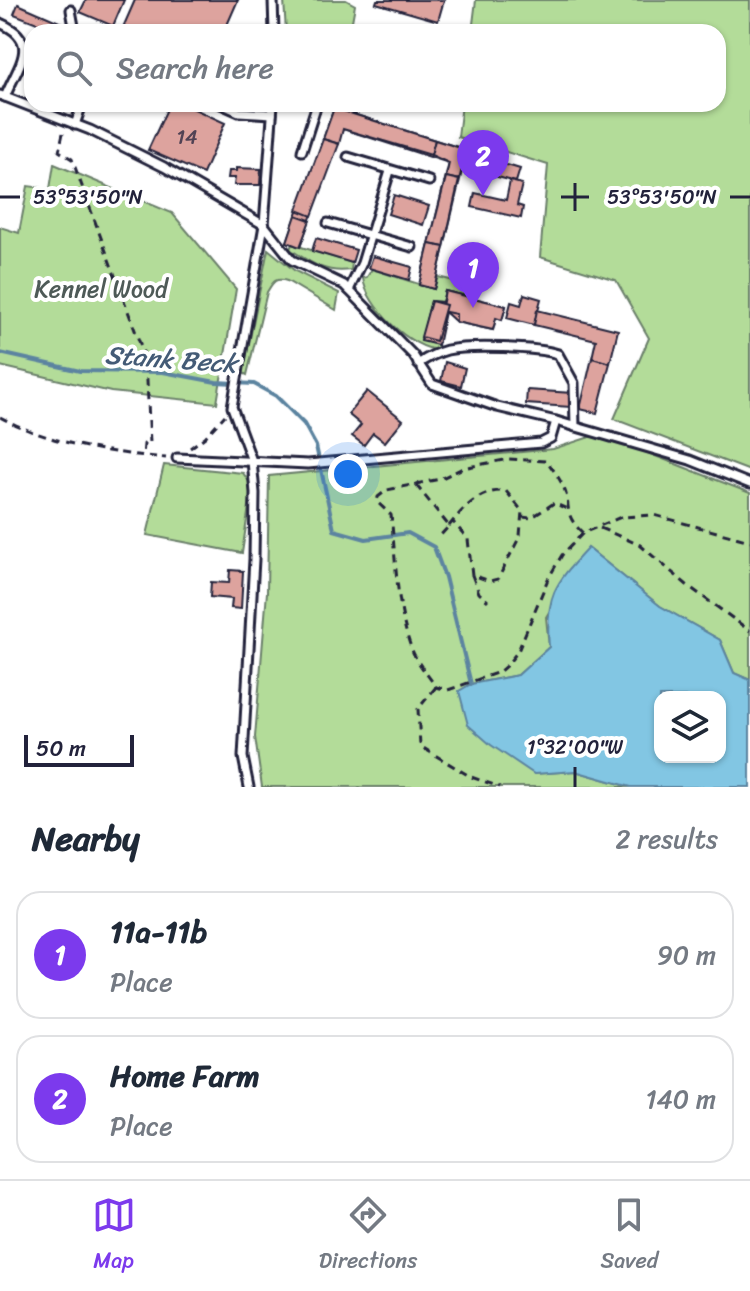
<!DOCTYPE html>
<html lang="en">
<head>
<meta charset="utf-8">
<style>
  :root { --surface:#fff; --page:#f2f2f3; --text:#1f2937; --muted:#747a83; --line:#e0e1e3; --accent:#7c3aed }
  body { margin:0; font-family:Sriracha,sans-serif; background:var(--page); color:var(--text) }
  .controls { position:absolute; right:24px; bottom:24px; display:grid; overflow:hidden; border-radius:16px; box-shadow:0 2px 6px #0004 }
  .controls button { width:72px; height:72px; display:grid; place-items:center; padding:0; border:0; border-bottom:2px solid var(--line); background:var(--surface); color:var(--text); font:40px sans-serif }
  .scale { position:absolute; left:24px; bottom:20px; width:110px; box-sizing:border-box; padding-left:8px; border:4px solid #22223b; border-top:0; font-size:22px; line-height:28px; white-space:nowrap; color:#22223b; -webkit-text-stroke:6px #fff; paint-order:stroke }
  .you { position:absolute; left:348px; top:474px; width:28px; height:28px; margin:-20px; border:6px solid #fff; border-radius:50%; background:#1a73e8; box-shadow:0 0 0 12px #1a73e833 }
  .badge { display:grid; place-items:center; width:52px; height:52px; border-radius:50%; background:var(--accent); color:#fff; font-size:26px; font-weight:700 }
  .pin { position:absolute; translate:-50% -66px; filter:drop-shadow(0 2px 4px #0008) }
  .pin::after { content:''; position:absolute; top:42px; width:28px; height:24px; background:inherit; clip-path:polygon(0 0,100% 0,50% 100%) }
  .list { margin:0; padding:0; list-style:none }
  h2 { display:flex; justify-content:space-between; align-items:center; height:104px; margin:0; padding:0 32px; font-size:34px }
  h2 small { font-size:26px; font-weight:400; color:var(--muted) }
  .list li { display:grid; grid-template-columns:52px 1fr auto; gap:24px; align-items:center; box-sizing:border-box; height:128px; margin:0 16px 16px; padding:0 16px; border:2px solid var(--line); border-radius:24px }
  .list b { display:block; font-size:30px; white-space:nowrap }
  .list p { margin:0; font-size:26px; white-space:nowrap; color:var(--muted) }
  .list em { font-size:26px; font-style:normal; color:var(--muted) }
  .icon { flex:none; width:44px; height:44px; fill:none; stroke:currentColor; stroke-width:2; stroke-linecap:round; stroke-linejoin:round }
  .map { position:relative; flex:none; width:750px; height:787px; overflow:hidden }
  .search { position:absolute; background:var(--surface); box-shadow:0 2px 6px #0004; left:24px; right:24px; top:24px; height:88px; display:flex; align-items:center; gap:20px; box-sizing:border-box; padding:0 28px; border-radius:24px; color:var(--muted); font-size:30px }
  .sheet { height:392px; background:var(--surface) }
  nav { display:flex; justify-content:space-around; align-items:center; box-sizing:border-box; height:112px; border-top:2px solid var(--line); background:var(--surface); font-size:22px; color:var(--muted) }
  nav a { display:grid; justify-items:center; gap:4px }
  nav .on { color:var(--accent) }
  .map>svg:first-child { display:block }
  .green { fill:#b3dc99; stroke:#6a7f6a; stroke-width:2 }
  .water { fill:#82c6e3; stroke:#5c84a0; stroke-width:2; fill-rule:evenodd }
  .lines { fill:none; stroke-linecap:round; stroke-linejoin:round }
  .stream { stroke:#5c84a0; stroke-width:4 }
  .building { fill:#dda39e; stroke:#22223b; stroke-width:2 }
  .service-casing { stroke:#22223b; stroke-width:13 }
  .path { stroke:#22223b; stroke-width:3; stroke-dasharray:8 6; stroke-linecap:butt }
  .service { stroke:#fff; stroke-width:7 }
  .ticks { fill:none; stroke:#22223b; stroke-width:3 }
  .labels { text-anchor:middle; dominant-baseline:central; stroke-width:8; stroke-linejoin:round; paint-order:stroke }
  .number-label { font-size:20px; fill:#514254 }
  .park-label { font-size:24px; fill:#4e5a57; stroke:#fff }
  .water-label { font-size:26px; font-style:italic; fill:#445b76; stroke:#fff }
  .ticks-label { font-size:20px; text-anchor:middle; fill:#22223b; stroke:#fff; stroke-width:8; stroke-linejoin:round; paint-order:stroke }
</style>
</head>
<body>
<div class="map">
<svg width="750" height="787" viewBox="0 0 750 787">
  <rect width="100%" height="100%" fill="#fff"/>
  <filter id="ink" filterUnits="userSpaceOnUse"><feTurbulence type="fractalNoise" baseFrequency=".0125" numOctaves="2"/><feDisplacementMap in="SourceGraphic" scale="16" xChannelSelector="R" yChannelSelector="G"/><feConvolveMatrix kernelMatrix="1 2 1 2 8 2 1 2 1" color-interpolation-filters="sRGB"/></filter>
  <g filter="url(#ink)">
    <g class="green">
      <polygon points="284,0 346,0 355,5 350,32 286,32"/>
      <polygon points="476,0 750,0 750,471 614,419 649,338 616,280 540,257 548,165 458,137 462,104 718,104 718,32 472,32"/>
      <polygon points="54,164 172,213 236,289 217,403 111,392 0,366 0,227 19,233 28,186 50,189"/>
      <path d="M292,244L352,263L351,270C325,274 311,263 290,249Z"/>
      <path d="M268,249L295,271L339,293L336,310L287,281C275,277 273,282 267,292L247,375L243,373Z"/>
      <path d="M372,269L434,289L438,277L470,285L468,296L445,291L442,302L431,301L421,340L438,345L440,350C411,350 366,306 363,278L367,277Z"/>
      <polygon points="599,434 750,493 750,680 734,673 720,640 660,606 588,548 546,617 549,647 518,675 472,684 534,774 575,771 631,787 262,787 255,737 267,592 269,476 553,449"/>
      <polygon points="164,465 243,473 252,486 242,553 147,535"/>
    </g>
    <path class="water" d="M588,548L660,606L720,640L734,673L750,680V787H631L575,771L534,774L491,745L468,725L459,691L471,684L518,675L549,647C545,597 554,584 588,548ZM660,697H720V757H660Z"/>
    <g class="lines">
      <polyline class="stream" points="0,353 80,371 163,372 216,382 254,384 276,396 304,424 316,446 334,530 366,539 408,533 434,547 445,577 471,684"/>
    </g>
    <g class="building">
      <polygon points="86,0 124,0 113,26 80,12"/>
      <polygon points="135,0 238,0 224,32 121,32"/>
      <polygon points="377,0 444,0 438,21 376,3"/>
      <polygon points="18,4 64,24 60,32 14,14"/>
      <polygon points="156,104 192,104 190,107 225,123 203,174 148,150 167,109"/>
      <polygon points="334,108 467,150 434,289 419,285 449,163 343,129 300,247 287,242"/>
      <polygon points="334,108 435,140 431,155 343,129 339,144 323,139"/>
      <polygon points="323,139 339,144 312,216 297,210"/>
      <polygon points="435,140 467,150 459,180 446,177 449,163 431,155"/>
      <polygon points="487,159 520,169 516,182 483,173"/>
      <polygon points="236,168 261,169 260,185 234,185 235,178 228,178 229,171 236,171"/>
      <polygon points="446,177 459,180 444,247 429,244"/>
      <polygon points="510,181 522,184 517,205 523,207 521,218 472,207 475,193 506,200"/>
      <polygon points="394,195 429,206 423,225 388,214"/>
      <polygon points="296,215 310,220 300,247 287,242"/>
      <polygon points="316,238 356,250 352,263 312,251"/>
      <polygon points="429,244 444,247 434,289 419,285"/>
      <polygon points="373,256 412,267 409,280 369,268"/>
      <polygon points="445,291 506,306 502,320 496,318 493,330 456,322 445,312 438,345 421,341 431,301 442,302"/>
      <polygon points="445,291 506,306 502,320 496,318 493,330 456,322 456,314 441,311"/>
      <polygon points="524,294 541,299 534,325 507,318 511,302 521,305"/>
      <polygon points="431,301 446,305 436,341 421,337"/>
      <polygon points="537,310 618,330 610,363 592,358 596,340 534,325"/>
      <polygon points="592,358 610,363 597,413 580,409"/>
      <polygon points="445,362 465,368 461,386 441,381"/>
      <polygon points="527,390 572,393 571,407 526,404"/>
      <polygon points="367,391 403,420 385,442 373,433 364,445 352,436 361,425 348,414"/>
      <polygon points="230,570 243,571 241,609 231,608 232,599 210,597 211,582 229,583"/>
    </g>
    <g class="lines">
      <g class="service-casing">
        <g id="service">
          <polyline points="273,0 274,32"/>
          <polyline points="71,10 75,32"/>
          <path d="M0,23C42,41 18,65 5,97"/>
          <polyline points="0,95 90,130 164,167 264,225 292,260 344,285 413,355 432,384 497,407 556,421 690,460 750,484"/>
          <polyline points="221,104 239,112 272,114"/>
          <polyline points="75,125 82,104"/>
          <polyline points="302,151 317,104"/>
          <polyline points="348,157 429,181"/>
          <polyline points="328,223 412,247"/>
          <polyline points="349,290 362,263 390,171"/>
          <path d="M418,364C428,357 436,353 447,350C469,345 537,347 558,354L574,383L575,427"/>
          <polyline points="177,458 308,464 541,443 551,438 556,421"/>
          <polyline points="249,787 243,757 254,559 255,493 252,461 232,407 264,225 273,104"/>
        </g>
      </g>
      <g class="path">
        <polyline points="63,133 59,151 72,159 146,360 150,443 144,444 143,456"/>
        <path d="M0,417C50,444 110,453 166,458"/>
        <polyline points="190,448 205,437 225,415"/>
        <polyline points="416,485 449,526 438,538"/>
        <polyline points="522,517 531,518 554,503 567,509"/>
        <path d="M449,526C464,507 481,489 506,491L522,511L520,536L498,579L490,581L472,575L468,539L453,522"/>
        <polyline points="600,528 640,545 687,585 750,631"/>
        <path d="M583,533C561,513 573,505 562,484C558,476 552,468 547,461L509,459L463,468L440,479L387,490L378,497L377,502L391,515C396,560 396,608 412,650C417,663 428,675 436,687L448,690L499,672L507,665L518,651L548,579L562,555L583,533L621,517L654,515L750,541"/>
        <polyline points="472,575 479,593 488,601"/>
        <polyline points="436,687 418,709 420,746 471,777 500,787"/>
      </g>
      <use href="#service" class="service"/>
    </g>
  </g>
  <path class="ticks" d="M575,183V211M0,197H20M561,197H589M730,197H750M575,767V787"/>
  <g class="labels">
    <g class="number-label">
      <text x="187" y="137">14</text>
    </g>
    <g class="park-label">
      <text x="101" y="289">Kennel Wood</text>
    </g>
    <g class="water-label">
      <text transform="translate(171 359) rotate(4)">Stank Beck</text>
    </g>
  </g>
  <g class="ticks-label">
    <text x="88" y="204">53°53'50"N</text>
    <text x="662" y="204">53°53'50"N</text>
    <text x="575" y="754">1°32'00"W</text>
  </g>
</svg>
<div class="controls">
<button><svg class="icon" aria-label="layers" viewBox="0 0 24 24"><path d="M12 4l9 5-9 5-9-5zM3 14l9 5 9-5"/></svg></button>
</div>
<div class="scale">50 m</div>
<div class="you"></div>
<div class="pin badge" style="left:473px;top:308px">1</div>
<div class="pin badge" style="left:483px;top:196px">2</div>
<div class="search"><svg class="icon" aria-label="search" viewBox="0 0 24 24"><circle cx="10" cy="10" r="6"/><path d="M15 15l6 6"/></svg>Search here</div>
</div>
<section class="sheet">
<h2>Nearby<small>2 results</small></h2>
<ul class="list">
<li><span class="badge">1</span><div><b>11a-11b</b><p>Place</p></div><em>90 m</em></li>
<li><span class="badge">2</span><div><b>Home Farm</b><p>Place</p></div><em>140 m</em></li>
</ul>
</section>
<nav>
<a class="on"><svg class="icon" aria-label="map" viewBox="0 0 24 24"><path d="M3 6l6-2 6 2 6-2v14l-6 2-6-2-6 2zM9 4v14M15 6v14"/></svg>Map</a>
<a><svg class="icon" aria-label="directions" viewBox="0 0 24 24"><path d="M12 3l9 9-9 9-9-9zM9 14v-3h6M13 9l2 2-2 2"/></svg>Directions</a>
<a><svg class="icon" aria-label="saved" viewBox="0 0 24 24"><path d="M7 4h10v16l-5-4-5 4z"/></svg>Saved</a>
</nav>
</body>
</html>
